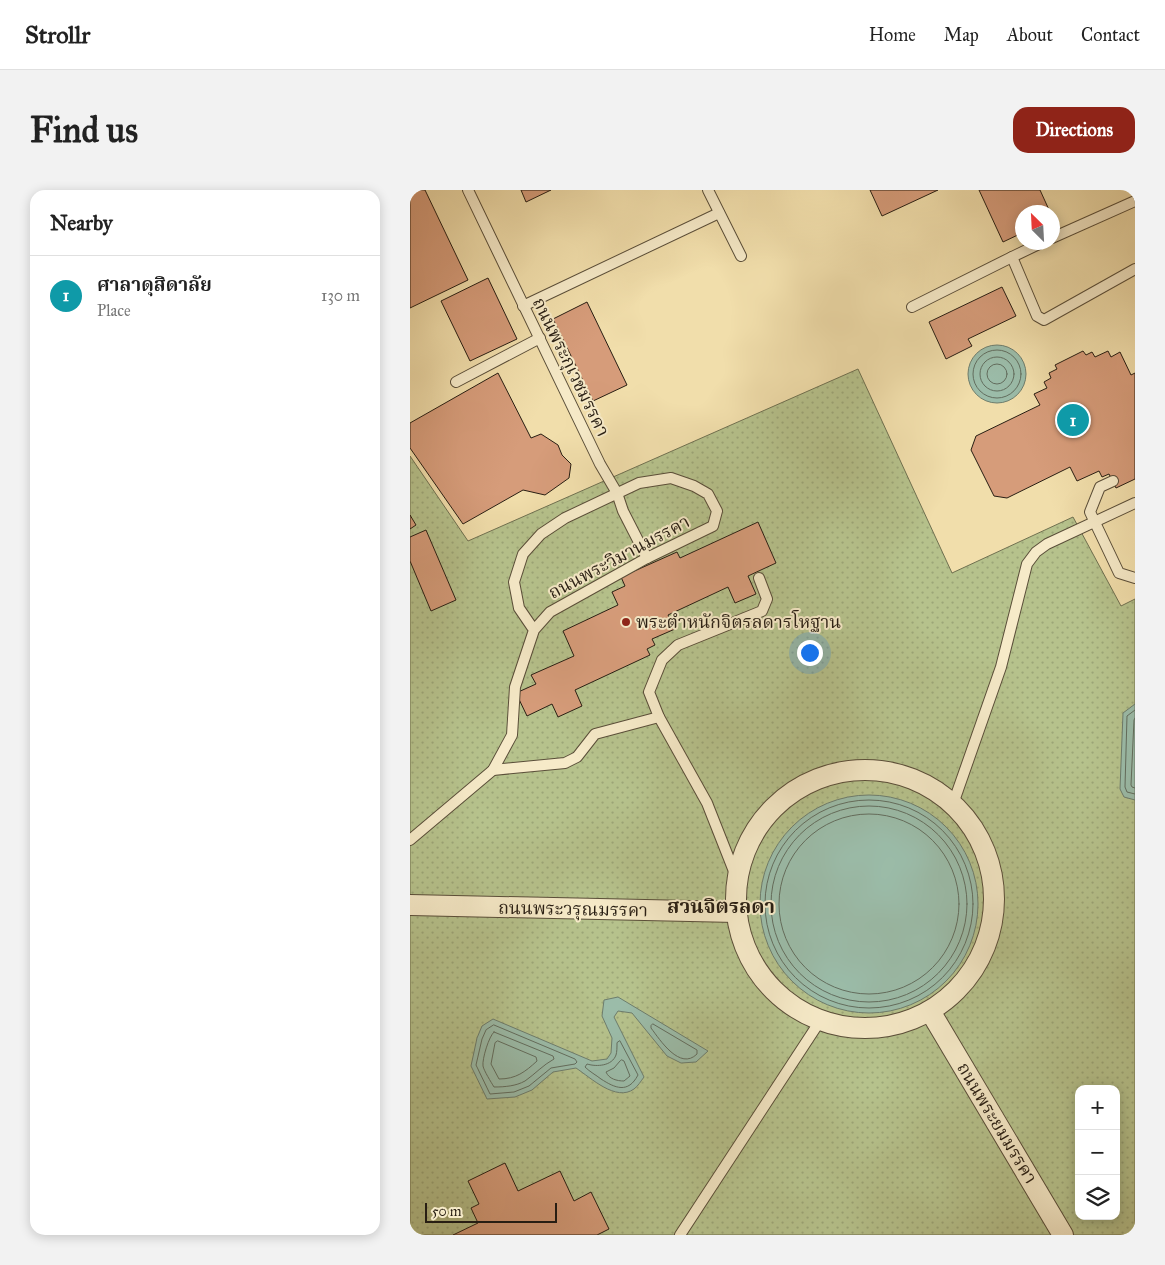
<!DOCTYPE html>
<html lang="en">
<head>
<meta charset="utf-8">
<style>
  :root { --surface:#fff; --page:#f2f2f2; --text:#222; --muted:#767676; --line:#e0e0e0; --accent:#8f2418 }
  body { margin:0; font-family:"IM FELL Great Primer","Noto Serif Thai",serif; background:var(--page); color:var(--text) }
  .controls { position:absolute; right:15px; bottom:15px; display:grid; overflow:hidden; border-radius:10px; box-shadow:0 2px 12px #0003 }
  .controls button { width:45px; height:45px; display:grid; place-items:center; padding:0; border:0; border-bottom:1px solid var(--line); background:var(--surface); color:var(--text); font:25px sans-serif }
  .compass { position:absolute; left:605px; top:15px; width:45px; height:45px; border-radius:50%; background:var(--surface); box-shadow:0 2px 12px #0003; rotate:336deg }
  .scale { position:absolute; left:15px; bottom:12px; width:132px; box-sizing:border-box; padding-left:5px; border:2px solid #281e13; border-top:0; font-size:14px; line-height:18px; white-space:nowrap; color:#281e13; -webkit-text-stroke:4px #f6eac8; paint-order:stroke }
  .you { position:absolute; left:399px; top:462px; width:18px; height:18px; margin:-12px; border:4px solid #fff; border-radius:50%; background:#1a73e8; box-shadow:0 0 0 8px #1a73e833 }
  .badge { display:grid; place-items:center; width:32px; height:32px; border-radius:50%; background:var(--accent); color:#fff; font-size:16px; font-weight:700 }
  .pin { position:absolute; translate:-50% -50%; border:2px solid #fff; box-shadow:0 1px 5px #0006 }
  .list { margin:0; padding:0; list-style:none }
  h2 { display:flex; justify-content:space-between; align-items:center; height:65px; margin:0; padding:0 20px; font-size:21px }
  h2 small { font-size:16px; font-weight:400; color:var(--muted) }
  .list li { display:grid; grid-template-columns:32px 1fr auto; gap:15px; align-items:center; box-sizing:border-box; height:80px; padding:0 20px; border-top:1px solid var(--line) }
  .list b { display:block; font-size:19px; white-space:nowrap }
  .list p { margin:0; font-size:16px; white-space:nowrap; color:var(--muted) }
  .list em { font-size:16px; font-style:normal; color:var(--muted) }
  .icon { flex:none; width:28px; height:28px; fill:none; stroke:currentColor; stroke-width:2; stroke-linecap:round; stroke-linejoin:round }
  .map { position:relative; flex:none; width:725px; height:1045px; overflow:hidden; border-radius:15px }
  header { display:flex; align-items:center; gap:30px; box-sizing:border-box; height:70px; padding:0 25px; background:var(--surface); border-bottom:1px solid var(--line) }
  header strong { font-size:24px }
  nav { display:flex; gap:28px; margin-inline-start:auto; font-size:18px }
  .intro { display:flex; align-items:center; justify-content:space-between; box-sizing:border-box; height:120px; padding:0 30px }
  h1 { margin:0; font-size:35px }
  .button { padding:12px 22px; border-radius:15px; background:var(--accent); color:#fff; font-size:18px; font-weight:700 }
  main { display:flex; gap:30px; padding:0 30px }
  aside { flex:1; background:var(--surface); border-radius:15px; box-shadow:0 2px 12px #0003 }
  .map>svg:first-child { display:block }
  .garden { fill:url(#garden-dots); stroke:#6f7050; fill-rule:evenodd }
  .water { fill:#9bbca9; stroke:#6d7d6d }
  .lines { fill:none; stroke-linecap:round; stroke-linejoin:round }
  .shore { stroke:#626d5e; stroke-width:1 }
  .building { fill:#d69c7a; stroke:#281e13 }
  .lane-casing { stroke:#5a4e39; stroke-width:12 }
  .street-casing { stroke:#5a4e39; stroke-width:22 }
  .lane { stroke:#f6eac8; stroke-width:10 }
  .street { stroke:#f6eac8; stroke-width:20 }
  .poi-dot { fill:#8f2418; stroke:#f6eac8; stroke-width:2 }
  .labels { text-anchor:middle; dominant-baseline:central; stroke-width:4; stroke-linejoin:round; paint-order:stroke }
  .street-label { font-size:18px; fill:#281e13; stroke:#f6eac8 }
  .poi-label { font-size:18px; fill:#281e13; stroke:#f6eac8; text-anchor:start }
  .quarter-label { font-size:20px; font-weight:bold; fill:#281e13; stroke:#f6eac8 }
</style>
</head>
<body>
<header>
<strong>Strollr</strong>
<nav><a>Home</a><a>Map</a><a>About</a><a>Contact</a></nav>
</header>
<div class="intro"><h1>Find us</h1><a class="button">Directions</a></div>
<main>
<aside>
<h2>Nearby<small></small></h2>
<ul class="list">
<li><span class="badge" style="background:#0f9aa8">1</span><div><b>ศาลาดุสิดาลัย</b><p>Place</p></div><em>130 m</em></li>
</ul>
</aside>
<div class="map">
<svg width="725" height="1045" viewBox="0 0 725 1045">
  <defs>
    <pattern id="garden-dots" width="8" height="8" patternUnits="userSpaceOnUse" patternTransform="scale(1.25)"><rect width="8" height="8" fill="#b6c28c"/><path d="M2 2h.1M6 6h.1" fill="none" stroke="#9ca678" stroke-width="1.8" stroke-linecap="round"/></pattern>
  </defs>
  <rect width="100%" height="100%" fill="#f1deab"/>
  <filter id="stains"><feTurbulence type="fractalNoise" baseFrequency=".004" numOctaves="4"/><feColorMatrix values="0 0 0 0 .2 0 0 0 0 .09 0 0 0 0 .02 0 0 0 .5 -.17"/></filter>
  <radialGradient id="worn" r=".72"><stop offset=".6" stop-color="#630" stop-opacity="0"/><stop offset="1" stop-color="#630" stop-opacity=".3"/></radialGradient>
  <path class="garden" d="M448,179L542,383L663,327L711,416L725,409V1045H0V266L58,351ZM669,899H706V1026H669Z"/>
  <g class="water">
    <circle cx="587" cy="184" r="29"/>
    <polygon points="725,514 725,610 714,607 710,599 713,523"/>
    <circle cx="459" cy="714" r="109"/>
    <path d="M208,807L298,861L286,872L271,873L257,866L222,823L208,821L204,827L234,887C231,891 228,896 224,899C206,912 181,888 166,878L143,882L122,900L105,907L77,909L61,876L67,848L72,836L83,829L182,871L197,869L201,863L202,848L192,826L194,810Z"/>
  </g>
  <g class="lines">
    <g class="shore">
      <circle cx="587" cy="184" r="24"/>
      <circle cx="587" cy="184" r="17"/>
      <circle cx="587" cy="184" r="10"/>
      <polyline points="725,520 717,526 715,597 717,602 725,604"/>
      <polyline points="725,528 724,530 721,595 722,597 725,598"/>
      <circle cx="459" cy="714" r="104"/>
      <circle cx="459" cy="714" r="98"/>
      <circle cx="459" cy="714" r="90"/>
      <path d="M243,834L287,860V864C270,881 250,850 241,838V836Z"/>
      <polygon points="84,835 165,869 167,872 165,874 141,878 119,896 104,902 80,904 66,875 72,849 76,840"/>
      <path d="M84,842L143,866L144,869C133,875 125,884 115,891C106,896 95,897 84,897C81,892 74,881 73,876C72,869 79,846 84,842Z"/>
      <path d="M88,851L126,867L127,871C115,882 106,889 89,889L81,874L85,853Z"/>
      <path d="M210,851L228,885C218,904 205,898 191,889C186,885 180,882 175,877L177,874C187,877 202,876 206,865C207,862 207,857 207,853Z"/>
      <path d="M212,870L214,871L220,886L214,891C207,891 199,889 196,882L204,878L210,871Z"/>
    </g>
  </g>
  <g class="building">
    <polygon points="0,0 15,0 58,90 0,118"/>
    <polygon points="111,0 141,0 116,12"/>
    <polygon points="460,0 528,0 472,26"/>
    <polygon points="569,0 630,0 640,22 612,22 612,43 593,52"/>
    <polygon points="78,88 107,149 60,171 31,111"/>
    <polygon points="592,97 606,126 558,149 562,156 536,169 519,132"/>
    <polygon points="177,112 217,195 183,211 143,129"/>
    <polygon points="673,161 676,165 682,162 685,167 698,161 701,167 710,162 721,185 725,183 725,289 706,298 699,284 692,287 689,281 667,291 660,277 597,308 584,306 561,260 566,246 630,215 624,204 637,198 634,192 641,188 639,183 647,179 645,175"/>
    <polygon points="88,183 121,248 131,244 148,255 152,265 161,274 159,288 135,305 113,300 53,334 0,258 0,233"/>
    <polygon points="0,325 6,335 0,339"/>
    <polygon points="348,332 366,373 338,386 346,404 325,413 318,397 258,425 265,439 242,449 245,455 237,459 240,465 165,500 172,516 148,527 142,514 117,526 106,503 126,494 121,485 164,466 153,441 208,415 202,402 215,396 211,387 267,362 270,368"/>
    <polygon points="16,340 46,410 21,421 0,371 0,347"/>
    <polygon points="95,973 108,1001 150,981 164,1011 181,1002 199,1039 187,1045 43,1045 68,1033 61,1018 69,1014 58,991"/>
  </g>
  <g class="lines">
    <g class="lane-casing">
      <g id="lane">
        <polyline points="58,0 190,274 207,303 213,321 237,368"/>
        <polyline points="298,0 331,66"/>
        <polyline points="642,48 725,11"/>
        <polyline points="602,67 627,126 634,130 725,79"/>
        <polyline points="113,116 309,23"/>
        <polyline points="502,117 602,67 633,52"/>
        <polyline points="46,192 130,148"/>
        <polyline points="703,291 690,297 680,322 709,383 725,388"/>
        <polyline points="83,580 155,573 167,567 185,544 249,527"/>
        <polyline points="543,614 591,477 617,374 626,362 637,354 725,313"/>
        <polyline points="0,650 83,580 102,545 105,497 124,440 140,422 237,368 303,336 307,321 298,304 284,296 261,288 229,293 155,328 131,344 113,364 104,392 109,418 124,440"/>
        <polyline points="327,689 297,613 249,527 239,502 252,470 268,455 352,421 357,409 349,388"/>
        <polyline points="270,1045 410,831"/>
      </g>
    </g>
    <g class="street-casing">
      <g id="street">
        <circle cx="455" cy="709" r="129"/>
        <polyline points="0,715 326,722"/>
        <polyline points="520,821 653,1045"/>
      </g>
    </g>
    <use href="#lane" class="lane"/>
    <use href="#street" class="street"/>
  </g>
  <circle class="poi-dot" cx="216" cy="432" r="5"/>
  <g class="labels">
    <g class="street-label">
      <text transform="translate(161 177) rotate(64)">ถนนพระกุเวชมรรคา</text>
      <text transform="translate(209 367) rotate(-28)">ถนนพระวิมานมรรคา</text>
      <text transform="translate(163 719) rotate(1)">ถนนพระวรุณมรรคา</text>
      <text transform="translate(587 933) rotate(59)">ถนนพระยมมรรคา</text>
    </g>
    <g class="poi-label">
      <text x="226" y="432">พระตำหนักจิตรลดารโหฐาน</text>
    </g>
    <g class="quarter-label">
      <text x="311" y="716">สวนจิตรลดา</text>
    </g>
  </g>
  <rect width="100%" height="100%" filter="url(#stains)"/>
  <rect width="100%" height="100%" fill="url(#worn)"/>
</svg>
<div class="controls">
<button>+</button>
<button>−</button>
<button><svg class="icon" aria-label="layers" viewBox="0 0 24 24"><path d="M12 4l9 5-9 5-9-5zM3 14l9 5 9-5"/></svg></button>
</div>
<svg class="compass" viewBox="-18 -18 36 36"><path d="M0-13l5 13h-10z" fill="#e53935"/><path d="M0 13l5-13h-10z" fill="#767676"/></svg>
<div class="scale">50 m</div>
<div class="you"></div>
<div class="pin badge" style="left:663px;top:230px;background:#0f9aa8">1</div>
</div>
</main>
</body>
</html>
